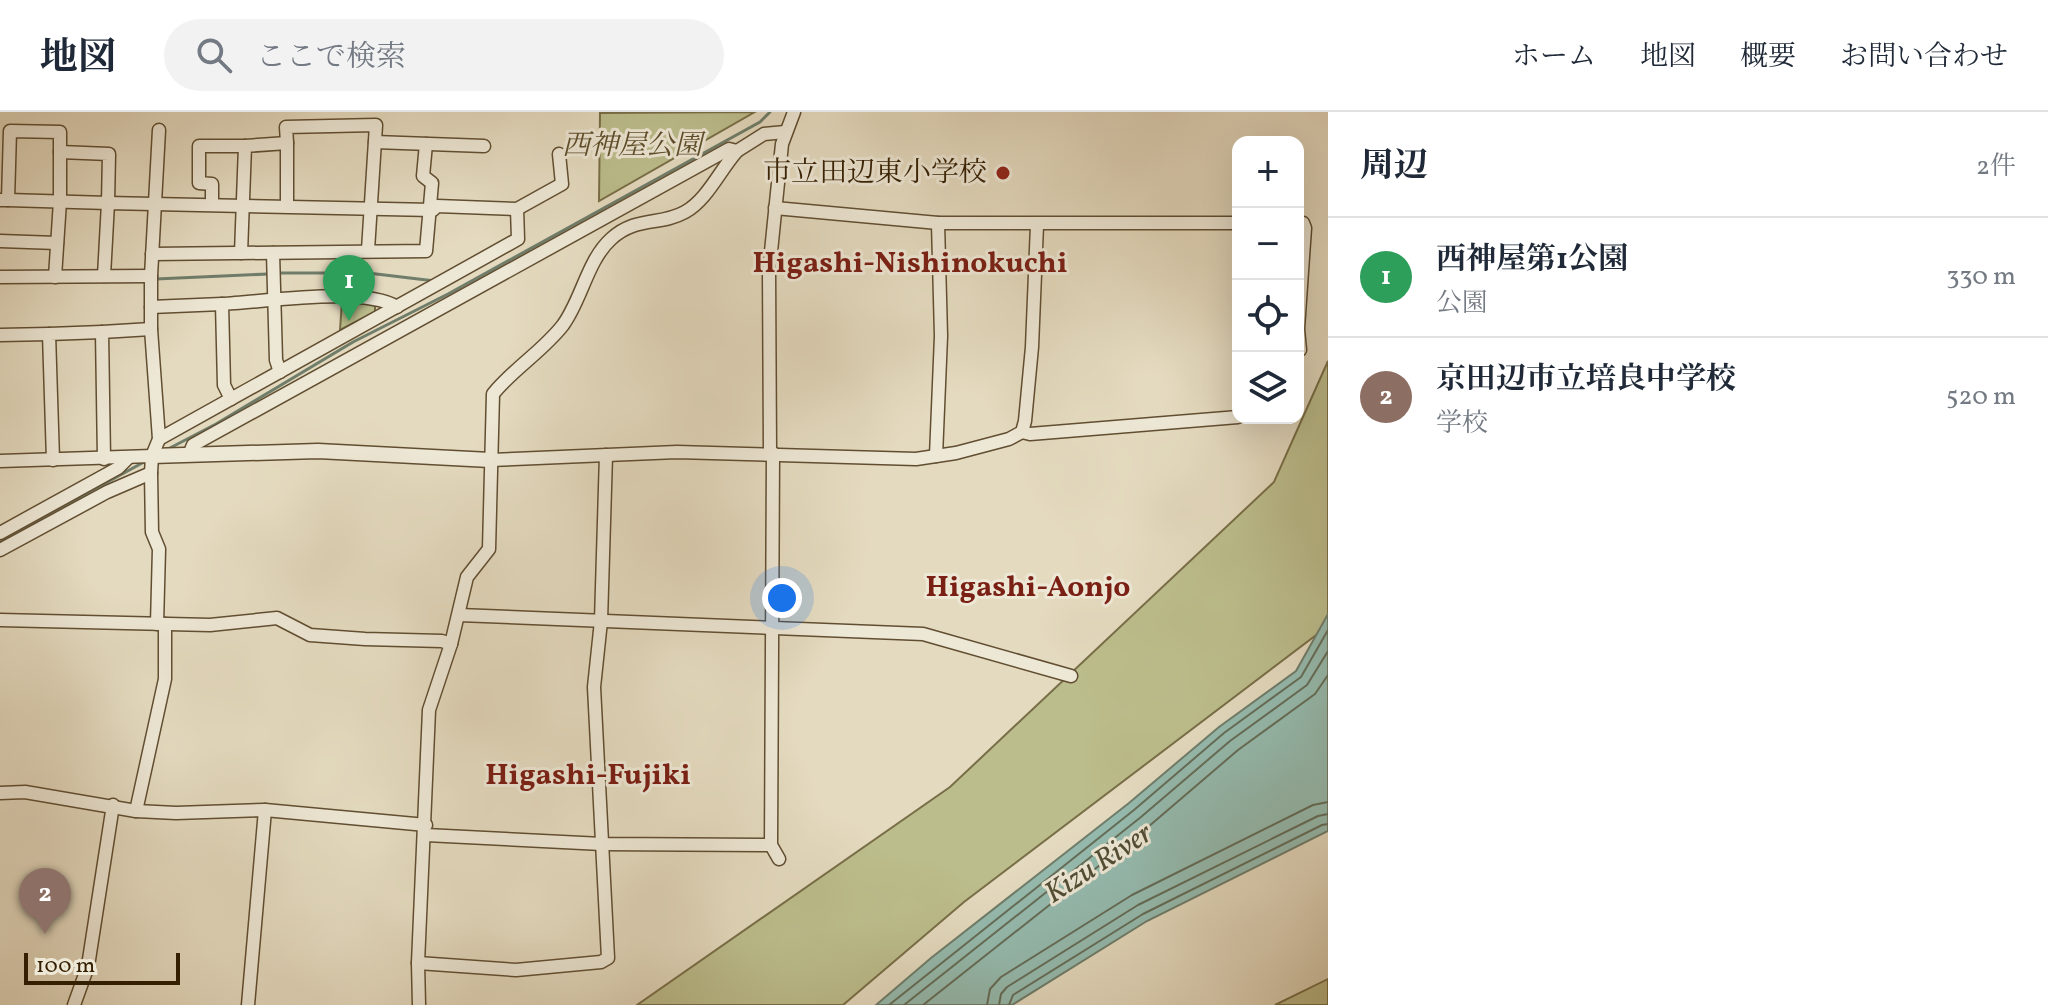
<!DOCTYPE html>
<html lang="ja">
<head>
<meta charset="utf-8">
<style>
  :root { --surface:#fff; --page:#f2f2f3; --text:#1f2937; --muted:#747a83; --line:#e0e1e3; --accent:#8f2418 }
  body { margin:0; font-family:Vollkorn,"Noto Serif JP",serif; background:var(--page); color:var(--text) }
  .controls { position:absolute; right:24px; top:24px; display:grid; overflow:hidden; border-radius:16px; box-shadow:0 8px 32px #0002 }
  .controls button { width:72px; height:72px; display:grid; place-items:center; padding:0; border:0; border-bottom:2px solid var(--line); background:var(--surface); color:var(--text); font:40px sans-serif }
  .scale { position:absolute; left:24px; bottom:20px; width:156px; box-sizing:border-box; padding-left:8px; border:4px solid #351f02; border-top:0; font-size:22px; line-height:28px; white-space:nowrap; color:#351f02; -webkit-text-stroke:6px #ede7d5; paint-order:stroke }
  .you { position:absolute; left:782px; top:486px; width:28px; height:28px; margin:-20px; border:6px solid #fff; border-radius:50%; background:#1a73e8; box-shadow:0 0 0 12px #1a73e833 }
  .badge { display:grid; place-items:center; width:52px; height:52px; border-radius:50%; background:var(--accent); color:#fff; font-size:26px; font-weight:700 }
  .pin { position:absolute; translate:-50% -66px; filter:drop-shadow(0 2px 4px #0008) }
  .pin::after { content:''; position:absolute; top:42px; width:28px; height:24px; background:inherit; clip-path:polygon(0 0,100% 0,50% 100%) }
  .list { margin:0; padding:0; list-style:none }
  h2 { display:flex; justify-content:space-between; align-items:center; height:104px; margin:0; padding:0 32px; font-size:34px }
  h2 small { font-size:26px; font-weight:400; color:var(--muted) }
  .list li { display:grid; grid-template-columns:52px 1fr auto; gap:24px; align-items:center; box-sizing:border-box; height:120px; padding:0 32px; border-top:2px solid var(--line) }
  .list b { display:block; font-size:30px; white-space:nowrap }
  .list p { margin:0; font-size:26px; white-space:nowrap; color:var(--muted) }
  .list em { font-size:26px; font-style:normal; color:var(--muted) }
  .icon { flex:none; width:44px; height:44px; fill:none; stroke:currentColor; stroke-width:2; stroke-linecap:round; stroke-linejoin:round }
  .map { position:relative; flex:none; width:1328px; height:893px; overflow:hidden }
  header { display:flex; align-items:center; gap:48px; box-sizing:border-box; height:112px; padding:0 40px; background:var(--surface); border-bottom:2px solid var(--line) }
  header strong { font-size:38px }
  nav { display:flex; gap:44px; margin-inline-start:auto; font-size:28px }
  .search { width:560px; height:72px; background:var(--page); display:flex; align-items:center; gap:20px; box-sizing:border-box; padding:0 28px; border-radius:44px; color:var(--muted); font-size:30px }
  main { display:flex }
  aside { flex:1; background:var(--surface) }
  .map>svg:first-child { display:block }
  .green { fill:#bcbd8c; stroke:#786e47; stroke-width:2 }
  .water { fill:#95bbaf; stroke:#6f7d6a; stroke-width:2 }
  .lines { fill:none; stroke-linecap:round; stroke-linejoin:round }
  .shore { stroke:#656d58; stroke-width:2 }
  .stream { stroke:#6f7d6a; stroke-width:3 }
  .minor-casing { stroke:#614e31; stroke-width:15 }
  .tertiary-casing { stroke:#614e31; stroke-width:17 }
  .minor { stroke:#ede7d5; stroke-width:12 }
  .tertiary { stroke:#ede7d5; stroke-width:14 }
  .poi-dot { fill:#8f2418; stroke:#ede7d5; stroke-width:3 }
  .labels { text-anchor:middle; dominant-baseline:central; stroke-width:6; stroke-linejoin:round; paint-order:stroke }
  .park-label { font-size:28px; font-style:italic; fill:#5e4e2b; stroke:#ede7d5 }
  .poi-label { font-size:28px; fill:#351f02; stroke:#ede7d5; text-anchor:end }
  .neighbourhood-label { font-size:30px; font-weight:bold; fill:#7a1f14; stroke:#ede7d5 }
  .water-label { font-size:30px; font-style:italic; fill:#524e36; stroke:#ede7d5 }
</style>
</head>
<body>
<header>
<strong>地図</strong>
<div class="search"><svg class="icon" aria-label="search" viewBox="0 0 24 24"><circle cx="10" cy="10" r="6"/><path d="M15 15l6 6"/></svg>ここで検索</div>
<nav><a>ホーム</a><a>地図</a><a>概要</a><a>お問い合わせ</a></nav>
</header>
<main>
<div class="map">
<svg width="1328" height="893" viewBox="0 0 1328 893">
  <rect width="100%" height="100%" fill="#e4dabf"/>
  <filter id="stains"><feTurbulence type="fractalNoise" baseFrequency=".0025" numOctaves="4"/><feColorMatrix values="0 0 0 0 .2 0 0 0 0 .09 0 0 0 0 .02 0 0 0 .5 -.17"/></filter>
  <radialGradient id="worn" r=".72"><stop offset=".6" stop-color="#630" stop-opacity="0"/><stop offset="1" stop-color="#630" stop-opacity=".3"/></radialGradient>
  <g class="green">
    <polygon points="755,0 599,89 600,1"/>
    <polygon points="342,189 375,192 375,200 340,218"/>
    <polygon points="1328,249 1328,514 964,790 843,893 637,893 950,675 1274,370"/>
    <polygon points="1328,867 1328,893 1275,893"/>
  </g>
  <polygon class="water" points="1328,502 1328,719 1147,809 1012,893 876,893 931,846 1129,691 1219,615 1296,559"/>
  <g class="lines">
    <g class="shore">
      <polyline points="889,893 1134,698 1224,621 1301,565 1328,518"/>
      <polyline points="904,893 1141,705 1230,629 1307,573 1328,539"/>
      <polyline points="923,893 1148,715 1238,638 1315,582 1328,563"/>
      <polyline points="987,893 990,877 1001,865 1132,783 1313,693 1328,690"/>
      <polyline points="999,893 1001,882 1007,875 1138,793 1318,704 1328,702"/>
      <polyline points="1009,893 1013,883 1143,802 1322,713 1328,712"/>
    </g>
    <g class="stream">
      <polyline points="276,161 368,161 435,169"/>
      <polyline points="156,167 268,162"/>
      <polyline points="168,337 216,312 353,230 448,182 760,10 770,0"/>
      <polyline points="0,429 144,350"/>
    </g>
    <g class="minor-casing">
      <g id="minor">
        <polyline points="375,30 484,34"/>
        <polyline points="287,31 286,15 376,13 368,138"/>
        <polyline points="0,88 8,88 10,19 60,20 60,89 55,165"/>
        <polyline points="8,88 108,91 109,42 60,40"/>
        <polyline points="212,92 212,72 199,71 199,34 245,34"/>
        <polyline points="775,96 938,111 1238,111"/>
        <polyline points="1298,111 1303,111 1305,116 1298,217 1300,238"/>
        <polyline points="0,129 57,131"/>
        <polyline points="241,141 245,34 287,31 287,94"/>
        <polyline points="273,141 276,248 280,260"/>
        <polyline points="152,142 426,139 432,71 423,64 426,32"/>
        <polyline points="104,164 108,91 433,98 437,94 517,97 562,72 559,42"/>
        <polyline points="0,165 151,164"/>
        <polyline points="151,195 222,192"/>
        <polyline points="0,223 49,222"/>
        <path d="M231,287L224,273L222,192C264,190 364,174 397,195"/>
        <polyline points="1022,320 1030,322 1238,305"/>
        <polyline points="159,327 518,127 517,97"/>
        <polyline points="770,341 769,159 782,32 794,0"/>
        <polyline points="773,341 771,733 779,747"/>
        <polyline points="189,343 193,333 729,37 737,39 764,22 785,20"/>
        <polyline points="936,344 941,224 938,111"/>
        <polyline points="104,347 102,220 151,217"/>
        <polyline points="53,348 49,222 102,220"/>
        <polyline points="490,348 677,340 916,347 956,341 1009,327 1022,320 1025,309 1032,235 1037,113"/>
        <polyline points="0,349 152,344"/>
        <polyline points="151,361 152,420 159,437 157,512"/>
        <polyline points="0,421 118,356 128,346"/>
        <polyline points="0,438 107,380 151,361 152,344 159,327 151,217 151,164 159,18"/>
        <polyline points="459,503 923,522 1071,564"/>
        <polyline points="0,508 210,513 277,506 310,523 365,527 442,529 451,532"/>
        <polyline points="0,681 25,680 136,699 176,701 265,698 426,713"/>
        <polyline points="136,699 165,567 165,512"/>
        <polyline points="426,723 602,732 771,733"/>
        <polyline points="418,851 516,858 601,850 608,846 594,575 601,509 606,343"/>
        <polyline points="74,893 88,854 113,693"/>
        <polyline points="248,893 265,698"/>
        <path d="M419,893L418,851L429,598L451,532L467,465L489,437L493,282C514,256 543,239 563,213C582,187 587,149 611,127C636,104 660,114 685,100C707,88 720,58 737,39"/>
      </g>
    </g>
    <g class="tertiary-casing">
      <polyline id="tertiary" points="152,344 318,339 490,348"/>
    </g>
    <use href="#minor" class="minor"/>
    <use href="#tertiary" class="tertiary"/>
  </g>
  <circle class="poi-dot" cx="1003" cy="61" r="8"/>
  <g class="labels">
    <g class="park-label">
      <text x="632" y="34">西神屋公園</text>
    </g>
    <g class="poi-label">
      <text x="987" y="61">市立田辺東小学校</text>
    </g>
    <g class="neighbourhood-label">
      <text x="910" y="152">Higashi-Nishinokuchi</text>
      <text x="1028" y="476">Higashi-Aonjo</text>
      <text x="588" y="664">Higashi-Fujiki</text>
    </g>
    <g class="water-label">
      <text transform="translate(1099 752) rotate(-33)">Kizu River</text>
    </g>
  </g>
  <rect width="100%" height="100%" filter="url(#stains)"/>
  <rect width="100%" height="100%" fill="url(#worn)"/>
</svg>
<div class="controls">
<button>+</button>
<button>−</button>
<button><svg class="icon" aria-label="locate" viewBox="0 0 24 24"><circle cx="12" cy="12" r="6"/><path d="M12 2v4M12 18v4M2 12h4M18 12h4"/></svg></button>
<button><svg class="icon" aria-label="layers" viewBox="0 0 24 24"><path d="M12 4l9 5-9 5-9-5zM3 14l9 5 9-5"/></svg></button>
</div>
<div class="scale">100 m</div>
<div class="you"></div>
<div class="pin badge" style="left:349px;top:209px;background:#2e9e5b">1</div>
<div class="pin badge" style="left:45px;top:822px;background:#8d6e63">2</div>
</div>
<aside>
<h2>周辺<small>2件</small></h2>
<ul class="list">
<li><span class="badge" style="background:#2e9e5b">1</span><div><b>西神屋第1公園</b><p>公園</p></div><em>330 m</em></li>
<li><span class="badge" style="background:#8d6e63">2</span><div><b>京田辺市立培良中学校</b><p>学校</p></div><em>520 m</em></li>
</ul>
</aside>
</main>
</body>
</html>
